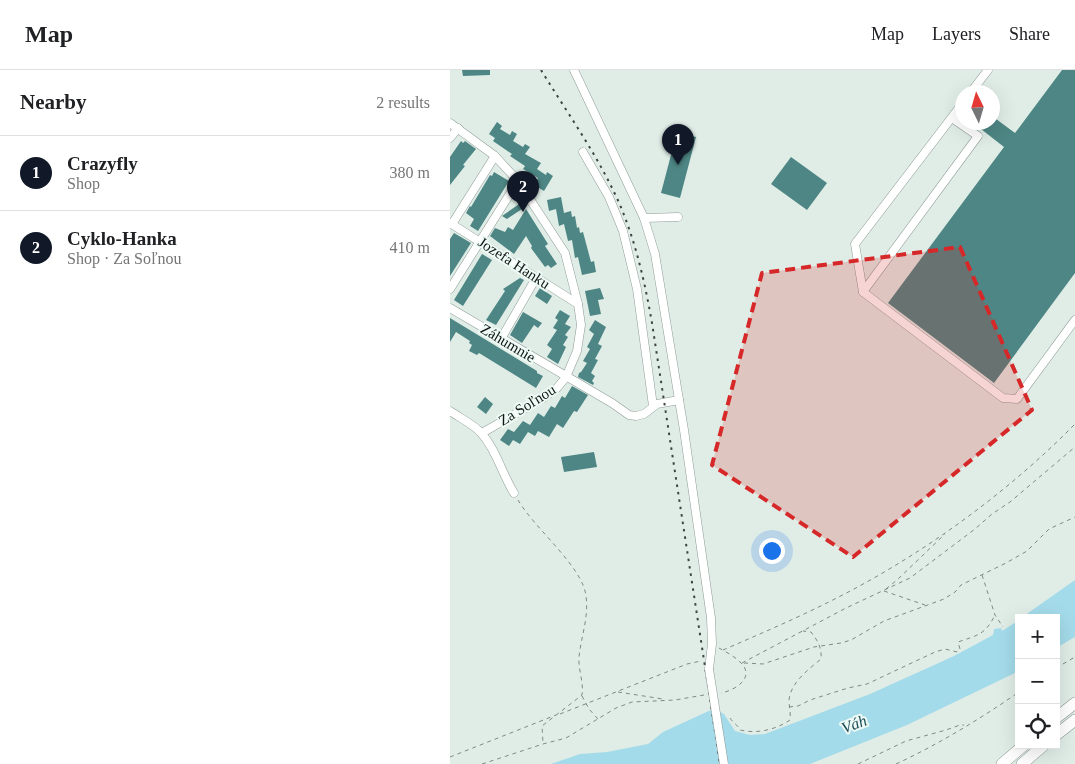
<!DOCTYPE html>
<html lang="en">
<head>
<meta charset="utf-8">
<style>
  :root { --surface:#fff; --page:#f2f2f2; --text:#202124; --muted:#757577; --line:#e0e0e0; --accent:#111827 }
  body { margin:0; font-family:Georgia,serif; background:var(--page); color:var(--text) }
  .controls { position:absolute; right:15px; bottom:15px; display:grid; overflow:hidden; border-radius:0px; box-shadow:0 5px 20px #0002 }
  .controls button { width:45px; height:45px; display:grid; place-items:center; padding:0; border:0; border-bottom:1px solid var(--line); background:var(--surface); color:var(--text); font:25px sans-serif }
  .compass { position:absolute; left:505px; top:15px; width:45px; height:45px; border-radius:50%; background:var(--surface); box-shadow:0 5px 20px #0002; rotate:355deg }
  .you { position:absolute; left:321px; top:480px; width:18px; height:18px; margin:-12px; border:4px solid #fff; border-radius:50%; background:#1a73e8; box-shadow:0 0 0 8px #1a73e833 }
  .badge { display:grid; place-items:center; width:32px; height:32px; border-radius:50%; background:var(--accent); color:#fff; font-size:16px; font-weight:700 }
  .pin { position:absolute; translate:-50% -41px; filter:drop-shadow(0 1px 2px #0008) }
  .pin::after { content:''; position:absolute; top:26px; width:18px; height:15px; background:inherit; clip-path:polygon(0 0,100% 0,50% 100%) }
  .list { margin:0; padding:0; list-style:none }
  h2 { display:flex; justify-content:space-between; align-items:center; height:65px; margin:0; padding:0 20px; font-size:21px }
  h2 small { font-size:16px; font-weight:400; color:var(--muted) }
  .list li { display:grid; grid-template-columns:32px 1fr auto; gap:15px; align-items:center; box-sizing:border-box; height:75px; padding:0 20px; border-top:1px solid var(--line) }
  .list b { display:block; font-size:19px; white-space:nowrap }
  .list p { margin:0; font-size:16px; white-space:nowrap; color:var(--muted) }
  .list em { font-size:16px; font-style:normal; color:var(--muted) }
  .icon { flex:none; width:28px; height:28px; fill:none; stroke:currentColor; stroke-width:2; stroke-linecap:round; stroke-linejoin:round }
  .map { position:relative; flex:none; width:625px; height:694px; overflow:hidden }
  header { display:flex; align-items:center; gap:30px; box-sizing:border-box; height:70px; padding:0 25px; background:var(--surface); border-bottom:1px solid var(--line) }
  header strong { font-size:24px }
  nav { display:flex; gap:28px; margin-inline-start:auto; font-size:18px }
  main { display:flex }
  aside { flex:1; background:var(--surface) }
  .map>svg:first-child { display:block }
  .water { fill:#a4dbea }
  .building { fill:#4d8684 }
  .lines { fill:none; stroke-linecap:round; stroke-linejoin:round }
  .minor-casing { stroke:#8f9b96; stroke-width:9 }
  .highway-casing { stroke:#8f9b96; stroke-width:12 }
  .path { stroke:#808985; stroke-width:1; stroke-dasharray:4 4; stroke-linecap:butt }
  .minor { stroke:#fff; stroke-width:8 }
  .highway { stroke:#fff; stroke-width:11 }
  .rail { stroke:#3e4442; stroke-width:2; stroke-dasharray:2.5 5; stroke-linecap:butt }
  .minor-bridge-casing { stroke:#8f9b96; stroke-width:9; stroke-linecap:butt }
  .minor-bridge { stroke:#fff; stroke-width:8 }
  .marked { fill:#d62828; fill-opacity:0.2; stroke:#d62828; stroke-width:4; stroke-dasharray:10 6; stroke-linejoin:round }
  .labels { text-anchor:middle; dominant-baseline:central; stroke-width:4; stroke-linejoin:round; paint-order:stroke }
  .street-label { font-size:15px; fill:#111514; stroke:#edfaf5 }
  .water-label { font-size:16px; font-style:italic; fill:#1c4c57; stroke:#edfaf5 }
</style>
</head>
<body>
<header>
<strong>Map</strong>
<nav><a>Map</a><a>Layers</a><a>Share</a></nav>
</header>
<main>
<aside>
<h2>Nearby<small>2 results</small></h2>
<ul class="list">
<li><span class="badge">1</span><div><b>Crazyfly</b><p>Shop</p></div><em>380 m</em></li>
<li><span class="badge">2</span><div><b>Cyklo-Hanka</b><p>Shop · Za Soľnou</p></div><em>410 m</em></li>
</ul>
</aside>
<div class="map">
<svg width="625" height="694" viewBox="0 0 625 694">
  <rect width="100%" height="100%" fill="#e0ede7"/>
  <g class="water">
    <polygon points="625,510 625,567 606,578 606,548 571,548"/>
    <polygon points="569,550 569,601 457,655 360,694 101,694 130,684 157,682 198,674 213,662 263,639 274,644 285,661 300,665 315,664 420,624 504,586 543,565 544,559 551,558 552,561"/>
  </g>
  <g class="building">
    <polygon points="12,0 40,0 40,5 13,6"/>
    <polygon points="612,0 625,0 625,203 544,313 438,233 554,77 522,52 542,52 542,46 565,63"/>
    <polygon points="47,52 52,56 50,59 60,65 62,61 67,64 63,71 73,77 75,74 80,77 75,84 91,93 87,99 96,105 97,102 103,106 94,121 84,115 88,108 73,99 75,96 60,86 62,84 43,71 45,68 39,64"/>
    <polygon points="227,62 246,67 230,128 211,123"/>
    <polygon points="11,71 13,73 15,71 26,79 13,95 15,96 0,115 0,87"/>
    <polygon points="341,87 377,113 357,140 321,114"/>
    <polygon points="44,102 59,111 28,161 20,156 24,149 16,143 20,136 21,137 40,105 42,106"/>
    <polygon points="111,127 114,143 121,141 122,147 125,146 127,158 129,157 130,163 133,162 141,192 144,191 146,202 132,205 128,187 125,188 122,170 118,171 114,154 109,156 106,139 99,141 97,130"/>
    <polygon points="72,132 75,137 57,149 52,146"/>
    <polygon points="76,139 98,174 95,176 107,194 101,198 98,195 95,197 81,178 82,176 76,166 64,184 40,166 45,158 55,162 58,157 63,160"/>
    <polygon points="4,163 21,173 0,206 0,169"/>
    <polygon points="32,184 42,190 13,236 4,230"/>
    <polygon points="70,208 74,210 46,255 36,250 55,221 53,219"/>
    <polygon points="90,218 102,226 97,234 85,226"/>
    <polygon points="150,218 154,229 148,230 151,244 140,246 135,221"/>
    <polygon points="110,240 120,246 115,254 121,257 115,265 118,267 113,275 116,277 108,294 97,287 102,279 97,275 107,260 103,258 108,250 105,248"/>
    <polygon points="73,242 92,253 88,258 84,255 72,273 60,265"/>
    <polygon points="0,248 87,301 87,303 93,306 86,318 29,283 27,285 19,281 22,275 19,273 20,271 6,262 0,272"/>
    <polygon points="145,250 156,257 148,274 152,276 145,289 148,290 141,303 145,306 142,311 144,313 143,315 128,307 129,303 131,302 137,293 133,291 140,279 137,277 144,264 139,260"/>
    <polygon points="122,316 138,325 127,342 124,341 113,358 107,354 99,367 88,361 85,366 78,362 70,374 63,370 59,376 50,370 58,359 64,362 73,351 80,355 88,343 94,347 101,336 105,338 112,326 115,328"/>
    <polygon points="35,327 43,334 36,344 27,337"/>
    <polygon points="144,382 147,397 114,402 111,387"/>
  </g>
  <g class="lines">
    <g class="minor-casing">
      <g id="minor">
        <polyline points="124,0 194,148 205,184 234,360 261,548 262,574 259,599"/>
        <polyline points="521,22 538,0"/>
        <polyline points="512,34 405,174 413,222 553,328 567,329 625,250"/>
        <polyline points="0,53 45,86 68,111 115,183 128,234 131,255 127,281 116,307 107,318 93,328 32,363"/>
        <polyline points="0,68 8,58"/>
        <polyline points="133,82 159,127 173,161 187,219 203,336"/>
        <polyline points="194,148 228,147"/>
        <polyline points="0,153 128,234"/>
        <polyline points="2,154 45,86"/>
        <polyline points="0,219 68,111"/>
        <polyline points="413,222 528,66 502,48"/>
        <polyline points="0,238 162,333 179,345 186,346 194,344 207,334 229,330"/>
        <polyline points="51,269 86,208"/>
        <path d="M0,341C10,348 25,355 32,364C47,381 52,404 64,423"/>
      </g>
    </g>
    <g class="highway-casing">
      <g id="highway">
        <polyline points="606,648 625,633"/>
        <polyline points="606,665 625,650"/>
        <polyline points="552,694 574,675"/>
        <polyline points="572,694 594,675"/>
      </g>
    </g>
    <g class="path">
      <path d="M68,430C84,458 133,497 136,526C139,547 131,567 129,587C128,600 134,612 132,625L92,656L93,673"/>
      <polyline points="532,505 545,545 553,557"/>
      <polyline points="436,519 447,510 495,464"/>
      <polyline points="434,521 475,535"/>
      <path d="M269,578C276,582 286,587 292,594C305,609 283,621 271,623"/>
      <path d="M273,580C317,561 361,542 404,519C484,476 561,419 625,354"/>
      <polyline points="292,593 396,538 460,508 525,459 542,444 560,432 625,377"/>
      <polyline points="294,593 313,594 364,577 391,573 401,570 434,551 494,529 505,522 511,515 556,493 577,481 599,459 625,447"/>
      <polyline points="606,598 625,587"/>
      <polyline points="168,622 213,629"/>
      <polyline points="132,626 139,639 148,649"/>
      <path d="M339,637L348,636L360,630L398,618L417,614L485,582L495,579L507,582L510,579L508,572C528,565 535,565 545,545"/>
      <polyline points="110,644 237,594 251,591"/>
      <path d="M280,648C283,653 287,654 290,660C307,664 325,660 340,650C341,643 339,637 339,630C341,612 358,600 371,589C372,578 368,571 361,562L353,561"/>
      <polyline points="0,687 106,645"/>
      <polyline points="32,694 93,674 116,668 166,638 182,632 225,630 254,625"/>
      <polyline points="408,694 456,671 496,660 510,655 514,655"/>
      <path d="M446,694C489,674 530,649 569,622"/>
    </g>
    <use href="#minor" class="minor"/>
    <use href="#highway" class="highway"/>
    <path class="rail" d="M91,0C118,44 149,87 170,135C186,173 195,213 202,253L270,694"/>
    <g class="minor-bridge-casing">
      <polyline id="minor-bridge" points="259,599 274,694"/>
    </g>
    <use href="#minor-bridge" class="minor-bridge"/>
  </g>
  <path class="marked" d="M510,177L582,340L403,487L262,395L312,203Z"/>
  <g class="labels">
    <g class="street-label">
      <text transform="translate(64 193) rotate(33)">Jozefa Hanku</text>
      <text transform="translate(58 273) rotate(31)">Záhumnie</text>
      <text transform="translate(77 335) rotate(-32)">Za Soľnou</text>
    </g>
    <g class="water-label">
      <text transform="translate(404 654) rotate(-21)">Váh</text>
    </g>
  </g>
</svg>
<div class="controls">
<button>+</button>
<button>−</button>
<button><svg class="icon" aria-label="locate" viewBox="0 0 24 24"><circle cx="12" cy="12" r="6"/><path d="M12 2v4M12 18v4M2 12h4M18 12h4"/></svg></button>
</div>
<svg class="compass" viewBox="-18 -18 36 36"><path d="M0-13l5 13h-10z" fill="#e53935"/><path d="M0 13l5-13h-10z" fill="#757577"/></svg>
<div class="you"></div>
<div class="pin badge" style="left:228px;top:95px">1</div>
<div class="pin badge" style="left:73px;top:142px">2</div>
</div>
</main>
</body>
</html>
